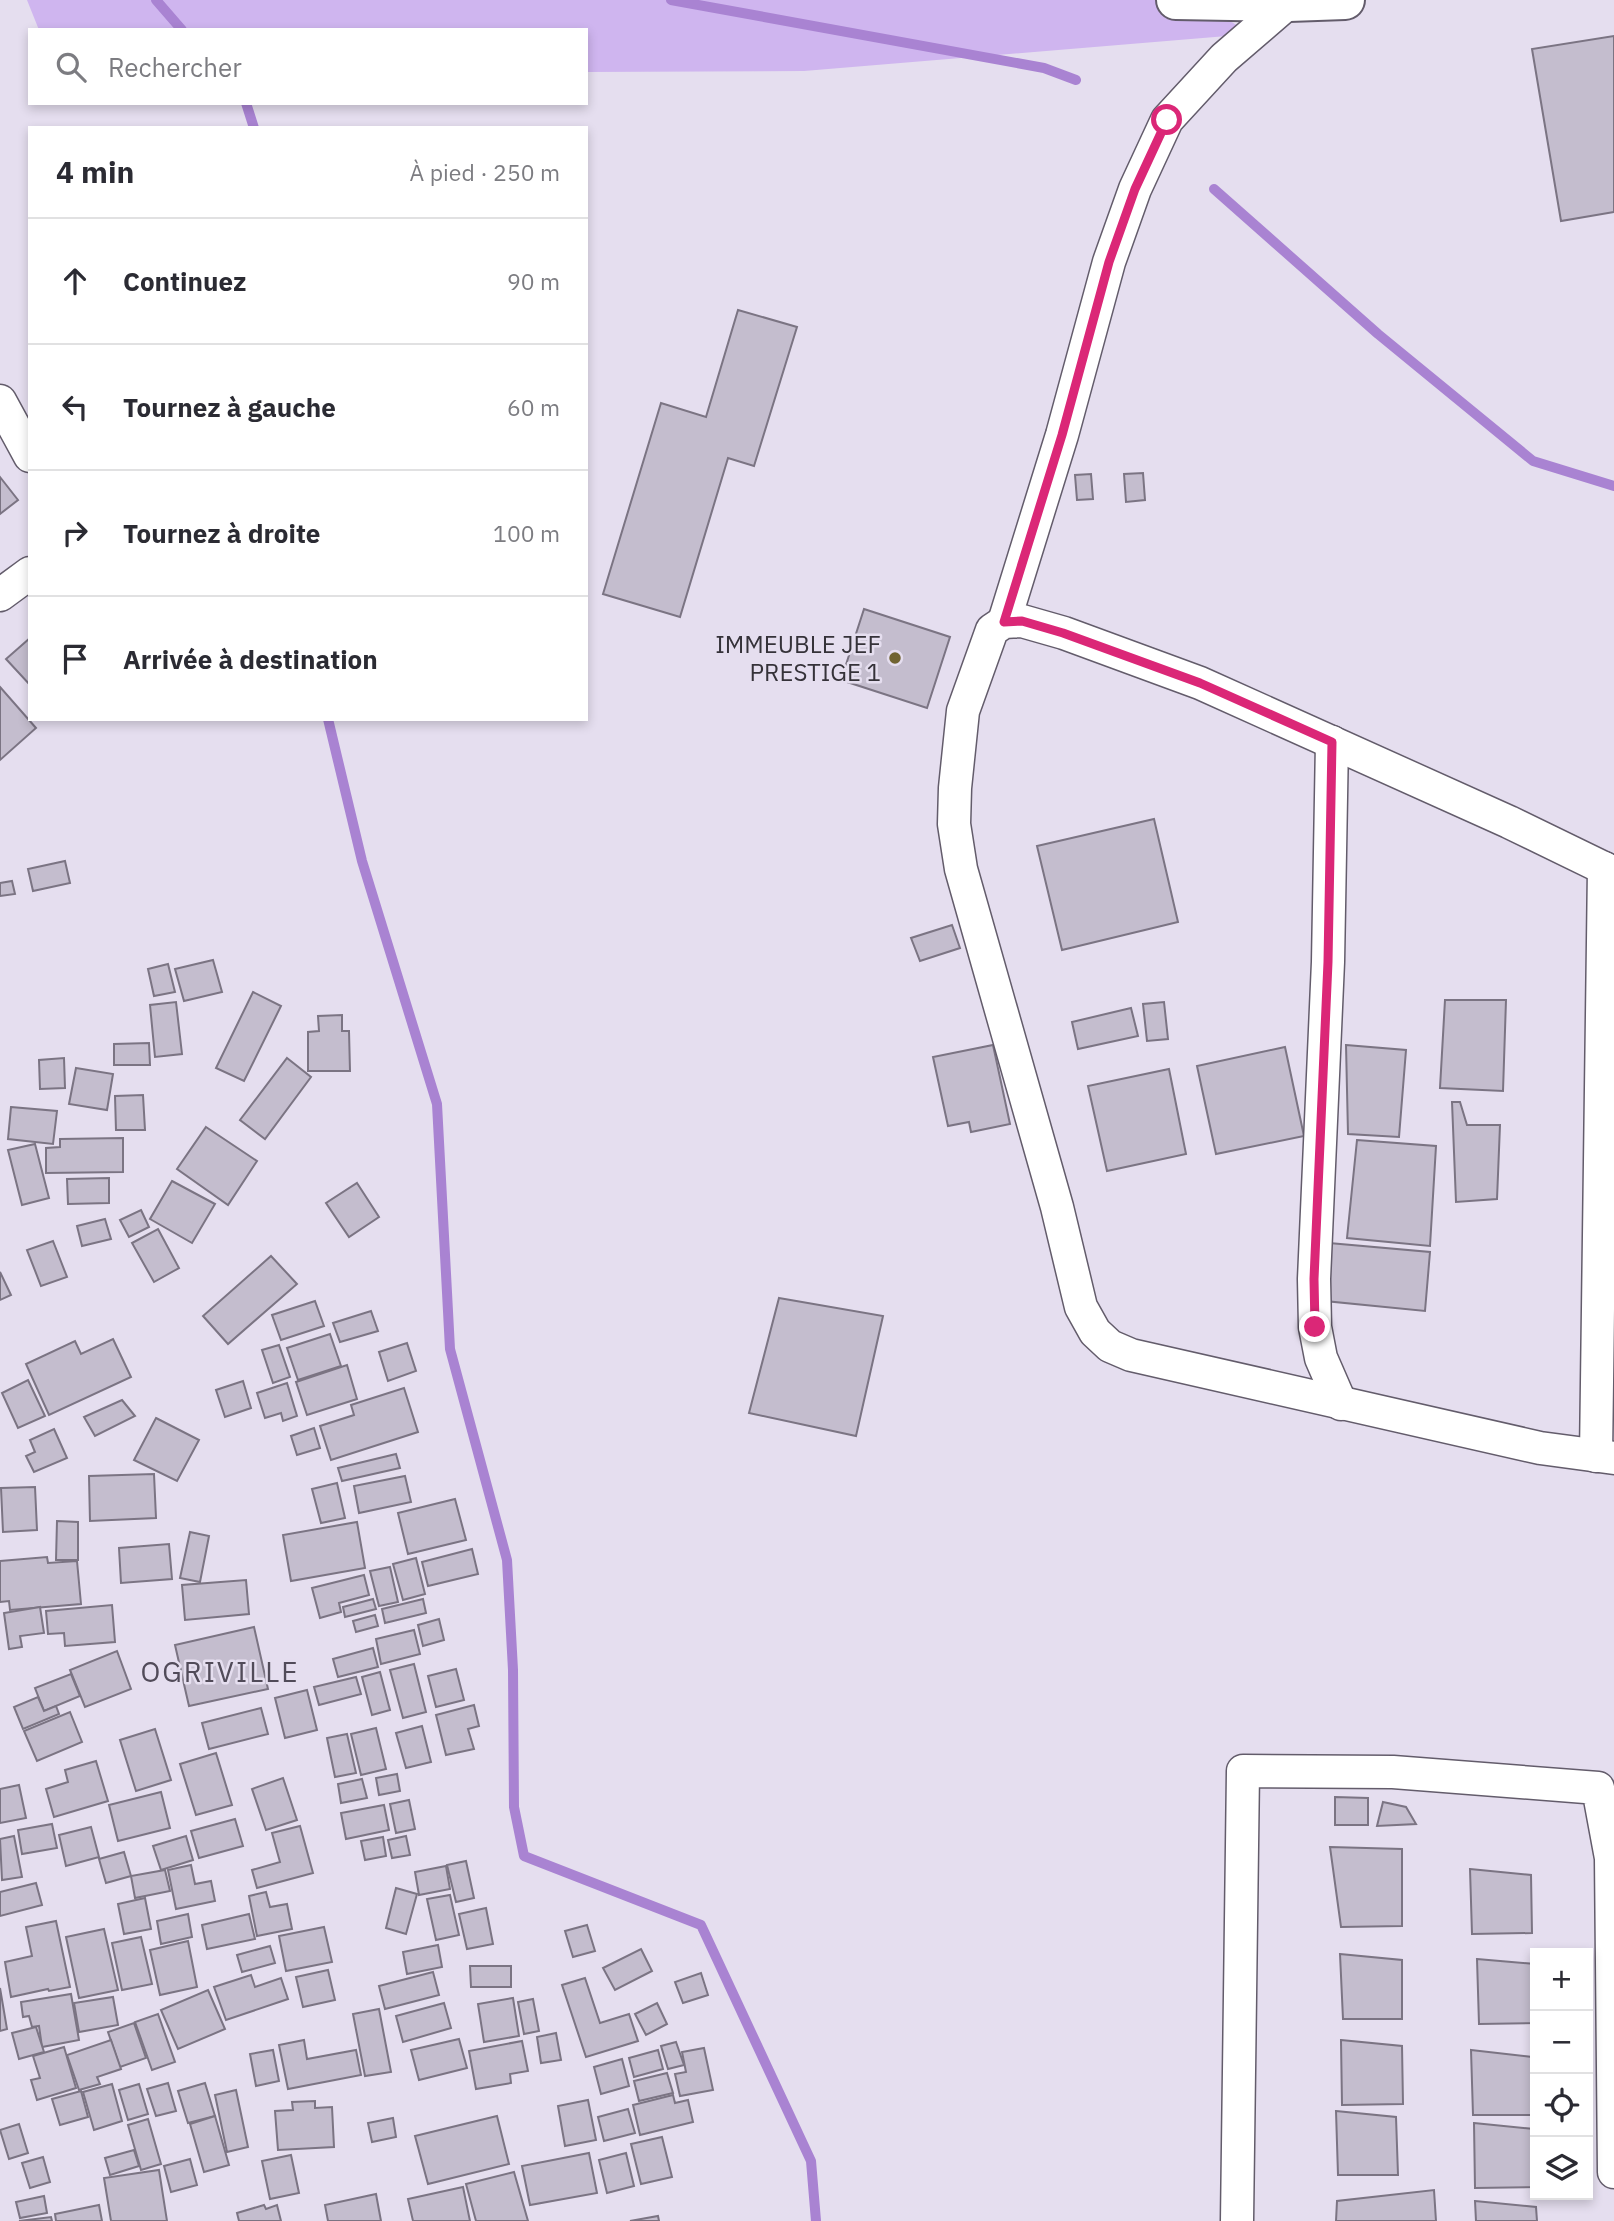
<!DOCTYPE html>
<html lang="fr">
<head>
<meta charset="utf-8">
<style>
  :root { --surface:#fff; --page:#f2f2f3; --text:#2b2b33; --muted:#7c7c81; --line:#e1e1e2 }
  body { margin:0; font-family:"IBM Plex Sans",sans-serif; background:var(--page); color:var(--text) }
  .controls { position:absolute; right:21px; bottom:21px; display:grid; overflow:hidden; border-radius:0px; box-shadow:0 4px 10px #0003 }
  .controls button { width:63px; height:63px; display:grid; place-items:center; padding:0; border:0; border-bottom:2px solid var(--line); background:var(--surface); color:var(--text); font:35px sans-serif }
  .stop { position:absolute; width:21px; height:21px; margin:-16px; border:5px solid #db2777; border-radius:50%; background:#fff }
  .stop.end { background:#db2777; border-color:#fff; box-shadow:0 2px 7px #0008 }
  .list { margin:0; padding:0; list-style:none }
  h2 { display:flex; justify-content:space-between; align-items:center; height:91px; margin:0; padding:0 28px; font-size:30px }
  h2 small { font-size:23px; font-weight:400; color:var(--muted) }
  .list li { display:grid; grid-template-columns:46px 1fr auto; gap:21px; align-items:center; box-sizing:border-box; height:126px; padding:0 28px; border-top:2px solid var(--line) }
  .list b { display:block; font-size:26px; white-space:nowrap }
  .list em { font-size:23px; font-style:normal; color:var(--muted) }
  .icon { flex:none; width:38px; height:38px; fill:none; stroke:currentColor; stroke-width:2; stroke-linecap:round; stroke-linejoin:round }
  .map { position:relative; flex:none; width:1614px; height:2221px; overflow:hidden }
  .search { position:absolute; background:var(--surface); box-shadow:0 4px 10px #0003; left:28px; top:28px; width:560px; height:77px; display:flex; align-items:center; gap:18px; box-sizing:border-box; padding:0 24px; border-radius:0px; color:var(--muted); font-size:26px }
  .panel { position:absolute; background:var(--surface); box-shadow:0 4px 10px #0003; left:28px; top:126px; width:560px; height:595px; border-radius:0px }
  .map>svg:first-child { display:block }
  .green { fill:#cfb5ef }
  .lines { fill:none; stroke-linecap:round; stroke-linejoin:round }
  .stream { stroke:#a983d2; stroke-width:10 }
  .building { fill:#c4bdce; stroke:#7b7483; stroke-width:2 }
  .minor-casing { stroke:#635c6b; stroke-width:35 }
  .tertiary-casing { stroke:#635c6b; stroke-width:42 }
  .minor { stroke:#fff; stroke-width:32 }
  .tertiary { stroke:#fff; stroke-width:38 }
  .route { stroke:#db2777; stroke-width:9 }
  .poi-dot { fill:#706331; stroke:#e5deef; stroke-width:2.5 }
  .labels { text-anchor:middle; dominant-baseline:central; stroke-width:5; stroke-linejoin:round; paint-order:stroke }
  .poi-label { font-size:24px; fill:#353239; stroke:#e5deef; text-anchor:end }
  .quarter-label { font-size:28px; letter-spacing:2px; fill:#514b59; stroke:#e5deef }
</style>
</head>
<body>
<div class="map">
<svg width="1614" height="2221" viewBox="0 0 1614 2221">
  <rect width="100%" height="100%" fill="#e5deef"/>
  <polygon class="green" points="27,0 1196,0 1251,34 804,71 586,72 586,30 39,30"/>
  <g class="lines">
    <g class="stream">
      <polyline points="156,0 182,30"/>
      <polyline points="671,0 1044,68 1076,80"/>
      <polyline points="246,103 254,128"/>
      <polyline points="1214,189 1378,334 1533,461 1614,486"/>
      <polyline points="328,719 362,861 437,1104 450,1349 507,1560 513,1670 514,1807 524,1856 701,1925 811,2161 816,2221"/>
    </g>
  </g>
  <g class="building">
    <polygon points="1614,36 1614,212 1561,221 1532,49"/>
    <polygon points="738,310 797,327 754,466 728,458 680,617 603,594 661,403 706,417"/>
    <polygon points="1143,473 1145,500 1126,502 1124,474"/>
    <polygon points="1091,474 1093,499 1077,500 1075,475"/>
    <polygon points="0,477 18,500 0,514"/>
    <polygon points="864,609 950,637 927,708 841,680"/>
    <polygon points="30,638 30,685 6,659"/>
    <polygon points="0,687 36,728 0,760"/>
    <polygon points="1154,819 1178,922 1062,950 1037,846"/>
    <polygon points="65,861 70,883 33,891 28,869"/>
    <polygon points="12,881 15,894 0,896 0,883"/>
    <polygon points="952,925 960,948 920,961 911,938"/>
    <polygon points="213,960 222,992 184,1001 175,969"/>
    <polygon points="168,964 175,992 154,996 148,969"/>
    <polygon points="253,992 281,1006 244,1081 216,1068"/>
    <polygon points="1445,1000 1506,1000 1503,1091 1440,1088"/>
    <polygon points="176,1002 182,1054 155,1057 150,1005"/>
    <polygon points="1164,1002 1168,1039 1147,1041 1143,1004"/>
    <polygon points="1131,1008 1138,1036 1078,1049 1072,1022"/>
    <polygon points="342,1015 342,1031 349,1031 350,1071 308,1071 308,1032 319,1031 318,1016"/>
    <polygon points="149,1043 150,1065 114,1065 114,1044"/>
    <polygon points="993,1045 1010,1124 971,1132 969,1122 948,1126 933,1057"/>
    <polygon points="1346,1045 1406,1050 1399,1137 1348,1134"/>
    <polygon points="1285,1047 1304,1136 1216,1154 1197,1066"/>
    <polygon points="64,1058 65,1088 40,1089 39,1060"/>
    <polygon points="287,1058 311,1077 265,1139 240,1120"/>
    <polygon points="76,1068 113,1074 107,1110 69,1104"/>
    <polygon points="1169,1069 1186,1154 1107,1171 1088,1086"/>
    <polygon points="143,1095 145,1130 116,1130 115,1096"/>
    <polygon points="1452,1102 1460,1102 1467,1125 1500,1125 1497,1199 1456,1202"/>
    <polygon points="11,1107 57,1111 53,1144 8,1139"/>
    <polygon points="206,1127 257,1161 228,1205 177,1169"/>
    <polygon points="123,1138 123,1172 46,1173 46,1148 60,1147 60,1139"/>
    <polygon points="1357,1140 1436,1146 1430,1246 1347,1238"/>
    <polygon points="35,1144 49,1198 22,1205 8,1150"/>
    <polygon points="109,1178 109,1203 68,1204 67,1179"/>
    <polygon points="172,1181 215,1204 192,1243 150,1219"/>
    <polygon points="357,1183 379,1217 349,1237 326,1203"/>
    <polygon points="141,1210 149,1227 129,1237 120,1220"/>
    <polygon points="105,1219 111,1239 82,1246 77,1226"/>
    <polygon points="158,1229 179,1268 154,1282 132,1243"/>
    <polygon points="53,1241 67,1277 41,1286 27,1250"/>
    <polygon points="1329,1243 1430,1252 1425,1311 1325,1301"/>
    <polygon points="271,1256 297,1284 228,1344 203,1316"/>
    <polygon points="0,1272 11,1295 0,1300"/>
    <polygon points="779,1298 883,1316 856,1436 749,1413"/>
    <polygon points="315,1301 324,1326 281,1340 272,1315"/>
    <polygon points="371,1311 378,1331 340,1342 333,1323"/>
    <polygon points="330,1334 341,1366 298,1380 287,1348"/>
    <polygon points="113,1339 131,1377 49,1415 26,1364 75,1341 81,1354"/>
    <polygon points="407,1343 416,1371 388,1381 379,1352"/>
    <polygon points="279,1345 290,1377 273,1383 262,1350"/>
    <polygon points="347,1365 357,1399 307,1415 296,1382"/>
    <polygon points="28,1380 45,1416 18,1428 2,1393"/>
    <polygon points="243,1381 251,1408 225,1417 216,1390"/>
    <polygon points="287,1383 297,1416 283,1421 281,1413 265,1418 257,1393"/>
    <polygon points="404,1388 418,1432 331,1460 320,1426 354,1415 351,1405"/>
    <polygon points="122,1400 135,1416 95,1436 84,1417"/>
    <polygon points="156,1418 199,1440 177,1481 134,1460"/>
    <polygon points="314,1428 320,1448 297,1455 291,1436"/>
    <polygon points="54,1429 67,1458 34,1472 26,1456 35,1452 30,1440"/>
    <polygon points="396,1454 400,1468 342,1481 338,1468"/>
    <polygon points="154,1474 156,1518 90,1521 89,1476"/>
    <polygon points="405,1476 411,1502 359,1513 354,1486"/>
    <polygon points="337,1483 345,1518 321,1523 312,1489"/>
    <polygon points="35,1487 37,1530 3,1532 1,1488"/>
    <polygon points="455,1499 466,1540 408,1554 398,1513"/>
    <polygon points="57,1521 78,1522 78,1560 56,1560"/>
    <polygon points="357,1522 365,1568 291,1581 283,1535"/>
    <polygon points="190,1532 209,1536 200,1582 180,1578"/>
    <polygon points="169,1544 172,1579 121,1583 119,1548"/>
    <polygon points="472,1549 478,1574 428,1586 422,1562"/>
    <polygon points="47,1557 48,1563 77,1561 81,1604 10,1610 9,1601 0,1602 0,1561"/>
    <polygon points="416,1558 425,1594 403,1600 393,1564"/>
    <polygon points="390,1567 398,1602 379,1606 370,1571"/>
    <polygon points="364,1575 369,1595 339,1603 341,1612 320,1618 312,1588"/>
    <polygon points="246,1580 249,1614 185,1620 182,1585"/>
    <polygon points="373,1599 376,1609 345,1617 343,1607"/>
    <polygon points="423,1599 426,1613 385,1623 382,1609"/>
    <polygon points="112,1605 115,1642 65,1646 64,1633 48,1634 46,1611"/>
    <polygon points="40,1607 44,1633 20,1636 22,1647 9,1649 4,1613"/>
    <polygon points="375,1615 378,1626 356,1632 353,1621"/>
    <polygon points="439,1619 444,1640 423,1646 418,1625"/>
    <polygon points="254,1627 268,1689 189,1706 175,1645"/>
    <polygon points="414,1630 420,1654 381,1664 376,1639"/>
    <polygon points="373,1648 378,1667 338,1677 333,1659"/>
    <polygon points="117,1651 131,1689 85,1707 70,1670"/>
    <polygon points="414,1664 426,1712 403,1718 390,1670"/>
    <polygon points="456,1669 464,1700 436,1707 428,1676"/>
    <polygon points="380,1672 390,1710 372,1715 362,1677"/>
    <polygon points="71,1674 80,1696 44,1711 35,1688"/>
    <polygon points="356,1677 361,1694 319,1705 314,1687"/>
    <polygon points="307,1690 317,1730 285,1738 275,1698"/>
    <polygon points="38,1697 44,1711 56,1706 59,1714 23,1729 14,1707"/>
    <polygon points="474,1705 479,1726 468,1729 474,1749 446,1755 436,1715"/>
    <polygon points="261,1708 268,1734 209,1749 202,1723"/>
    <polygon points="70,1712 82,1742 37,1761 24,1731"/>
    <polygon points="422,1726 431,1762 406,1768 396,1733"/>
    <polygon points="376,1728 386,1769 361,1775 351,1734"/>
    <polygon points="155,1729 171,1780 136,1791 120,1740"/>
    <polygon points="347,1734 356,1773 335,1777 327,1738"/>
    <polygon points="216,1753 232,1805 196,1815 180,1764"/>
    <polygon points="96,1761 108,1801 54,1817 46,1789 68,1782 65,1770"/>
    <polygon points="397,1774 400,1791 379,1795 376,1778"/>
    <polygon points="283,1778 297,1820 266,1830 252,1789"/>
    <polygon points="362,1779 367,1798 341,1803 338,1784"/>
    <polygon points="19,1785 26,1818 0,1823 0,1789"/>
    <polygon points="161,1792 170,1828 118,1841 109,1805"/>
    <polygon points="1335,1797 1368,1798 1368,1825 1335,1825"/>
    <polygon points="409,1800 415,1829 396,1833 390,1804"/>
    <polygon points="1383,1802 1406,1807 1416,1824 1377,1826"/>
    <polygon points="384,1805 389,1830 346,1839 341,1813"/>
    <polygon points="235,1819 243,1846 199,1858 191,1831"/>
    <polygon points="52,1824 57,1848 22,1854 18,1830"/>
    <polygon points="300,1826 313,1873 257,1888 252,1870 280,1862 272,1833"/>
    <polygon points="91,1827 99,1857 66,1866 59,1835"/>
    <polygon points="14,1836 22,1877 2,1880 0,1839"/>
    <polygon points="186,1836 193,1860 161,1870 153,1846"/>
    <polygon points="406,1836 410,1855 392,1858 388,1840"/>
    <polygon points="383,1837 386,1856 365,1860 361,1841"/>
    <polygon points="1330,1847 1402,1849 1402,1926 1341,1927"/>
    <polygon points="124,1852 131,1876 106,1883 99,1859"/>
    <polygon points="466,1861 474,1898 456,1902 447,1865"/>
    <polygon points="191,1865 195,1884 211,1881 215,1901 176,1909 168,1870"/>
    <polygon points="446,1866 450,1889 419,1895 415,1872"/>
    <polygon points="1470,1869 1531,1875 1532,1933 1472,1934"/>
    <polygon points="165,1870 170,1891 135,1898 131,1876"/>
    <polygon points="36,1883 42,1905 0,1916 0,1892"/>
    <polygon points="396,1888 417,1894 406,1934 386,1928"/>
    <polygon points="266,1892 270,1907 287,1904 292,1929 257,1936 249,1896"/>
    <polygon points="450,1895 459,1935 436,1940 427,1899"/>
    <polygon points="145,1898 151,1929 124,1934 118,1904"/>
    <polygon points="486,1908 493,1944 467,1949 459,1914"/>
    <polygon points="188,1914 192,1937 161,1944 157,1921"/>
    <polygon points="249,1914 255,1939 207,1949 202,1925"/>
    <polygon points="56,1921 70,1987 49,1991 48,1989 11,1997 5,1962 32,1956 26,1927"/>
    <polygon points="587,1925 595,1951 573,1957 565,1931"/>
    <polygon points="324,1927 332,1962 286,1971 279,1936"/>
    <polygon points="104,1929 118,1990 79,1998 66,1937"/>
    <polygon points="141,1937 152,1984 122,1990 112,1943"/>
    <polygon points="188,1941 197,1987 160,1995 150,1950"/>
    <polygon points="438,1945 442,1967 407,1974 403,1952"/>
    <polygon points="270,1946 275,1963 242,1972 237,1955"/>
    <polygon points="641,1949 652,1971 615,1990 603,1968"/>
    <polygon points="1340,1954 1402,1960 1402,2019 1343,2019"/>
    <polygon points="1477,1959 1535,1964 1535,2023 1479,2024"/>
    <polygon points="470,1966 511,1966 511,1987 471,1987"/>
    <polygon points="328,1970 335,2000 303,2007 296,1977"/>
    <polygon points="433,1972 439,1995 385,2009 379,1986"/>
    <polygon points="701,1973 708,1995 683,2003 675,1982"/>
    <polygon points="251,1975 255,1987 281,1978 288,1999 226,2020 214,1987"/>
    <polygon points="585,1978 600,2023 629,2014 638,2041 586,2057 562,1985"/>
    <polygon points="0,1988 7,2029 0,2031"/>
    <polygon points="208,1990 225,2029 178,2049 161,2010"/>
    <polygon points="71,1994 79,2040 42,2047 39,2026 32,2027 29,2016 23,2017 21,2002"/>
    <polygon points="113,1997 118,2025 79,2032 74,2003"/>
    <polygon points="513,1998 519,2036 484,2042 478,2004"/>
    <polygon points="533,1999 539,2031 524,2034 518,2002"/>
    <polygon points="444,2003 451,2028 403,2042 396,2016"/>
    <polygon points="657,2003 667,2024 646,2035 635,2014"/>
    <polygon points="379,2009 391,2072 365,2076 353,2014"/>
    <polygon points="158,2014 175,2062 152,2070 135,2022"/>
    <polygon points="134,2023 146,2058 120,2067 108,2032"/>
    <polygon points="36,2027 44,2052 19,2059 12,2033"/>
    <polygon points="556,2033 561,2060 541,2063 537,2037"/>
    <polygon points="459,2039 467,2068 419,2080 411,2050"/>
    <polygon points="111,2040 121,2069 97,2077 100,2084 79,2090 67,2055"/>
    <polygon points="304,2040 307,2059 356,2050 361,2075 288,2089 279,2045"/>
    <polygon points="1341,2040 1402,2046 1403,2104 1342,2105"/>
    <polygon points="522,2041 528,2071 510,2074 511,2083 476,2089 469,2051"/>
    <polygon points="676,2042 684,2065 668,2069 661,2046"/>
    <polygon points="64,2047 76,2088 37,2100 31,2080 40,2078 33,2056"/>
    <polygon points="704,2048 713,2090 680,2096 675,2074 686,2072 682,2052"/>
    <polygon points="273,2050 279,2081 256,2086 250,2054"/>
    <polygon points="658,2050 663,2069 634,2077 629,2058"/>
    <polygon points="1471,2050 1532,2057 1533,2115 1473,2115"/>
    <polygon points="622,2059 629,2086 601,2094 594,2067"/>
    <polygon points="667,2073 673,2093 639,2101 634,2081"/>
    <polygon points="168,2083 176,2111 156,2116 147,2089"/>
    <polygon points="205,2083 215,2116 188,2123 178,2091"/>
    <polygon points="112,2084 122,2121 94,2130 83,2092"/>
    <polygon points="139,2084 148,2114 128,2120 119,2090"/>
    <polygon points="236,2090 248,2147 227,2152 215,2095"/>
    <polygon points="81,2091 88,2117 60,2125 52,2099"/>
    <polygon points="673,2095 675,2103 688,2100 693,2122 640,2135 633,2105"/>
    <polygon points="588,2100 596,2140 565,2146 558,2106"/>
    <polygon points="315,2101 315,2108 332,2107 334,2147 278,2150 275,2111 293,2110 292,2102"/>
    <polygon points="628,2109 635,2133 604,2141 598,2117"/>
    <polygon points="1336,2111 1396,2117 1398,2175 1338,2175"/>
    <polygon points="215,2116 229,2165 204,2172 190,2124"/>
    <polygon points="497,2116 509,2164 428,2184 415,2136"/>
    <polygon points="393,2118 396,2137 372,2142 368,2123"/>
    <polygon points="148,2119 161,2164 141,2170 128,2125"/>
    <polygon points="1474,2123 1534,2129 1535,2187 1475,2188"/>
    <polygon points="19,2124 28,2153 9,2159 0,2130"/>
    <polygon points="662,2137 672,2177 641,2184 631,2144"/>
    <polygon points="134,2150 139,2166 110,2175 105,2158"/>
    <polygon points="589,2153 597,2193 530,2205 522,2166"/>
    <polygon points="626,2153 634,2186 607,2193 599,2160"/>
    <polygon points="291,2155 299,2193 270,2199 262,2161"/>
    <polygon points="43,2157 50,2182 30,2188 22,2163"/>
    <polygon points="190,2159 197,2185 171,2192 164,2166"/>
    <polygon points="159,2170 167,2221 111,2221 104,2178"/>
    <polygon points="514,2172 528,2221 476,2221 466,2184"/>
    <polygon points="463,2187 470,2221 413,2221 408,2199"/>
    <polygon points="1434,2190 1436,2221 1336,2221 1337,2201"/>
    <polygon points="376,2194 381,2221 328,2221 325,2205"/>
    <polygon points="44,2196 47,2213 20,2218 16,2202"/>
    <polygon points="1475,2201 1536,2207 1537,2221 1476,2221"/>
    <polygon points="99,2205 102,2221 56,2221 55,2214"/>
    <polygon points="264,2205 266,2209 277,2205 281,2221 239,2221 237,2213"/>
    <polygon points="658,2216 659,2221 630,2221"/>
    <polygon points="51,2217 52,2221 19,2221"/>
  </g>
  <g class="lines">
    <g class="minor-casing">
      <g id="minor">
        <polyline points="0,401 30,456"/>
        <polyline points="0,595 30,573"/>
        <polyline points="1004,622 1062,435 1109,262 1135,189 1167,120 1224,58 1289,2"/>
        <polyline points="1332,742 1328,962 1314,1279 1315,1327 1321,1358 1341,1404"/>
        <polyline points="1614,873 1509,822 1200,683 1064,633 1022,621 1004,622 992,630 963,711 955,788 954,824 961,869 1057,1207 1081,1307 1095,1332 1110,1346 1131,1355 1540,1448 1614,1458"/>
        <polyline points="1596,1456 1604,868"/>
        <polyline points="1237,2221 1243,1771 1393,1772 1598,1788 1611,1858 1614,2172"/>
      </g>
    </g>
    <g class="tertiary-casing">
      <polyline id="tertiary" points="1176,0 1289,2 1345,0"/>
    </g>
    <use href="#minor" class="minor"/>
    <use href="#tertiary" class="tertiary"/>
  </g>
  <g class="lines">
    <polyline class="route" points="1167,120 1135,189 1109,262 1062,435 1004,622 1022,621 1063,633 1200,683 1332,742 1328,962 1314,1279 1315,1327"/>
  </g>
  <circle class="poi-dot" cx="895" cy="658" r="7"/>
  <g class="labels">
    <g class="poi-label">
      <text x="881" y="644">IMMEUBLE JEF<tspan x="881" dy="28">PRESTIGE 1</tspan></text>
    </g>
    <g class="quarter-label">
      <text x="220" y="1671">OGRIVILLE</text>
    </g>
  </g>
</svg>
<div class="controls">
<button>+</button>
<button>−</button>
<button><svg class="icon" aria-label="locate" viewBox="0 0 24 24"><circle cx="12" cy="12" r="6"/><path d="M12 2v4M12 18v4M2 12h4M18 12h4"/></svg></button>
<button><svg class="icon" aria-label="layers" viewBox="0 0 24 24"><path d="M12 4l9 5-9 5-9-5zM3 14l9 5 9-5"/></svg></button>
</div>
<div class="stop" style="left:1167px;top:120px"></div>
<div class="stop end" style="left:1315px;top:1327px"></div>
<div class="search"><svg class="icon" aria-label="search" viewBox="0 0 24 24"><circle cx="10" cy="10" r="6"/><path d="M15 15l6 6"/></svg>Rechercher</div>
<section class="panel">
<h2>4 min<small>À pied · 250 m</small></h2>
<ul class="list">
<li><svg class="icon" aria-label="ahead" viewBox="0 0 24 24"><path d="M12 20V5M6 11l6-6 6 6"/></svg><div><b>Continuez</b></div><em>90 m</em></li>
<li><svg class="icon" aria-label="left" viewBox="0 0 24 24"><path d="M17 20v-9H6M10 6l-5 5 5 5"/></svg><div><b>Tournez à gauche</b></div><em>60 m</em></li>
<li><svg class="icon" aria-label="right" viewBox="0 0 24 24"><path d="M7 20v-9h11M14 6l5 5-5 5"/></svg><div><b>Tournez à droite</b></div><em>100 m</em></li>
<li><svg class="icon" aria-label="arrive" viewBox="0 0 24 24"><path d="M6 21V4h12l-3 4 3 4H6"/></svg><div><b>Arrivée à destination</b></div></li>
</ul>
</section>
</div>
</body>
</html>
